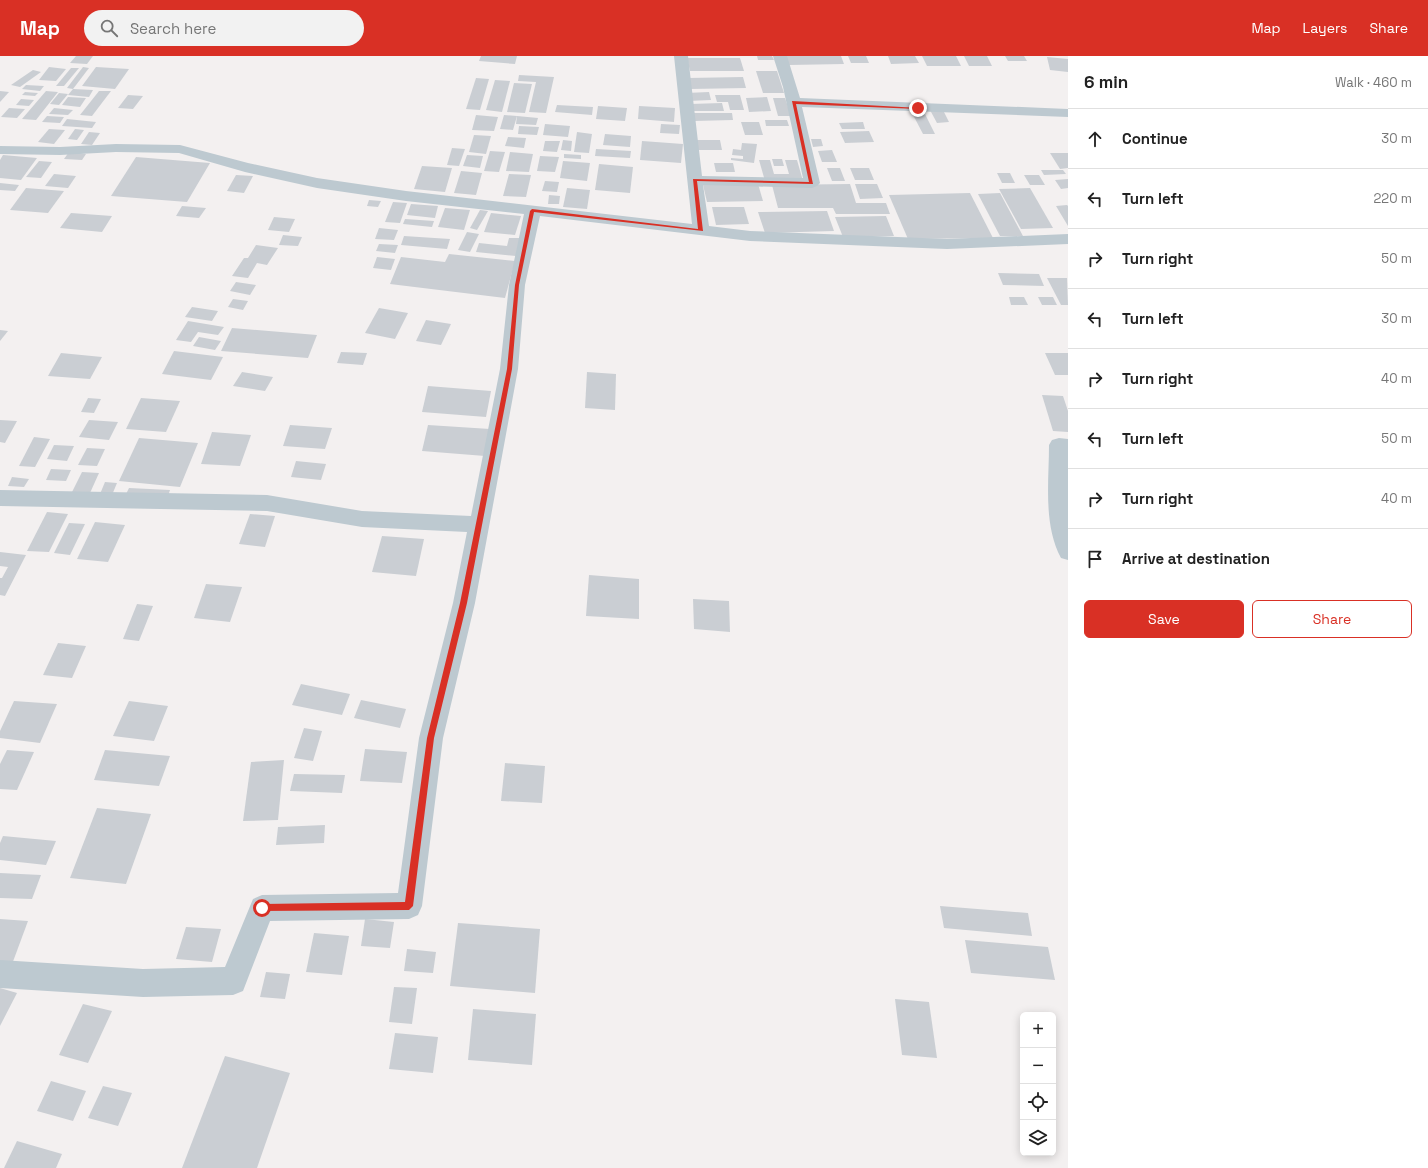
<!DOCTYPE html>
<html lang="en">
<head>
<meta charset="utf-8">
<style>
  :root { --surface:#fff; --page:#f2f2f2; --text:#222; --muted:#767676; --line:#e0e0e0; --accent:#d93025 }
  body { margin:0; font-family:"Space Grotesk",sans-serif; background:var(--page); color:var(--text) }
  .controls { position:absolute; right:12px; bottom:12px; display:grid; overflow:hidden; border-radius:6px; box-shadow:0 2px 10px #0003 }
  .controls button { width:36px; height:36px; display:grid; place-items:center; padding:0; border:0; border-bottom:1px solid var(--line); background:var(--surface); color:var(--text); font:20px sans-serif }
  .stop { position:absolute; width:12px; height:12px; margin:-9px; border:3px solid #d93025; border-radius:50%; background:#fff }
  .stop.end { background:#d93025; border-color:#fff; box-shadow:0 1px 4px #0008 }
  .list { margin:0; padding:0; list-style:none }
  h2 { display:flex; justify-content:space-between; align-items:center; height:52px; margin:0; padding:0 16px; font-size:17px }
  h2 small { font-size:13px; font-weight:400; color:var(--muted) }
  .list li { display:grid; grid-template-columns:26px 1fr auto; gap:12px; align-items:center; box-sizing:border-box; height:60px; padding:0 16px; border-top:1px solid var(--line) }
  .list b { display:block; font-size:15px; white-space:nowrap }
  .list em { font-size:13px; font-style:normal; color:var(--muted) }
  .actions { display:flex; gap:8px; padding:12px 16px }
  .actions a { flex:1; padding:9px 0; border:1px solid var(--accent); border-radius:6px; text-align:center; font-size:14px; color:var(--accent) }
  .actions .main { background:var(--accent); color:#fff }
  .icon { flex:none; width:22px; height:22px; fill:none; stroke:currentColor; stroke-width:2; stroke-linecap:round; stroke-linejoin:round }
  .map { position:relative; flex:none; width:1068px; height:1112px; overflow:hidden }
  header { display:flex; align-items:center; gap:24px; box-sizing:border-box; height:56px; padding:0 20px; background:var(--accent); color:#fff }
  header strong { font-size:19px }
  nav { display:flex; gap:22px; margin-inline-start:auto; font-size:14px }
  .search { width:280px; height:36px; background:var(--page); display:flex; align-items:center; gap:10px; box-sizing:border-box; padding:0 14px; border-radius:22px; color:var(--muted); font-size:15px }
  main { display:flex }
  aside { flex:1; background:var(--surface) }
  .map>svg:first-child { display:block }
  .building { fill:#caced3 }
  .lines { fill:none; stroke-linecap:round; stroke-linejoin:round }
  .minor { fill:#bdc9d0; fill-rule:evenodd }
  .route { fill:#d93025 }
</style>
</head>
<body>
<header>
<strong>Map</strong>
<div class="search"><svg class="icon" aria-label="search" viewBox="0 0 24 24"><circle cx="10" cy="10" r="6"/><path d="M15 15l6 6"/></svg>Search here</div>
<nav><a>Map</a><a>Layers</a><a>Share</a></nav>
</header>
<main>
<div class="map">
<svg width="1068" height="1112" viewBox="0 0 1068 1112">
  <rect width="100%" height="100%" fill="#f3f0f0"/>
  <g class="building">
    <polygon points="76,0 93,0 87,8 70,7"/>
    <polygon points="481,0 517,0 515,8 479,5"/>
    <polygon points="757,0 772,0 774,4 758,4"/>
    <polygon points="786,0 841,0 844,8 789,9"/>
    <polygon points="848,0 866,0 869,7 851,7"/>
    <polygon points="888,0 915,0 919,7 891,8"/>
    <polygon points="922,0 956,0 961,10 927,10"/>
    <polygon points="964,0 987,0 992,10 969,10"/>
    <polygon points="1005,0 1024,0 1027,5 1008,5"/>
    <polygon points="1047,1 1068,3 1068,16 1050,14"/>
    <polygon points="687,2 740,2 744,15 690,15"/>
    <polygon points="49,11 66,13 56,25 39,24"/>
    <polygon points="83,11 89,12 73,33 67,32"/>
    <polygon points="96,11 129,13 115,33 82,30"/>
    <polygon points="71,12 79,12 64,30 56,30"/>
    <polygon points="33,14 41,16 20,31 11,29"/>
    <polygon points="756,15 777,15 784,37 763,37"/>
    <polygon points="519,19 554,21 546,57 529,56 536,26 518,25"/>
    <polygon points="743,21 746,32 690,33 688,22"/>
    <polygon points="476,22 489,23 480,54 466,53"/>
    <polygon points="495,24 510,25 502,56 486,54"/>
    <polygon points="514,27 532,28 525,57 507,56"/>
    <polygon points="26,29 44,30 40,35 22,33"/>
    <polygon points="73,33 93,34 89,41 68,39"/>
    <polygon points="0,35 9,36 0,46"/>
    <polygon points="46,35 58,36 36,64 22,63"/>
    <polygon points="99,35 111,35 92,60 80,59"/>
    <polygon points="25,36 38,37 35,40 22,39"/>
    <polygon points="709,36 711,44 688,45 686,37"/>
    <polygon points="59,37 68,38 59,49 50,48"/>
    <polygon points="128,39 143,40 133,53 118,52"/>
    <polygon points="715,39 740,39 744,54 730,54 728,46 717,46"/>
    <polygon points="68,41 86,42 80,51 62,49"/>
    <polygon points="767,41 771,55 749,56 746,42"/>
    <polygon points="773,42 785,42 791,60 778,60"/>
    <polygon points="21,43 34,44 29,50 16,49"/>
    <polygon points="722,47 724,55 692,55 690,48"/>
    <polygon points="557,49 593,51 592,59 555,56"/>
    <polygon points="598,50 627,52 625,65 596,63"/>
    <polygon points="639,50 675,52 674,66 638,63"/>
    <polygon points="9,52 25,53 17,62 1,61"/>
    <polygon points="54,52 73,54 68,59 49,58"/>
    <polygon points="923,54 935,78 923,78 911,55"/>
    <polygon points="930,54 943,54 949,66 937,67"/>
    <polygon points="692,57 732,57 733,64 694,65"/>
    <polygon points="476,59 498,61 494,75 472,74"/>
    <polygon points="504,59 517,60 513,74 500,73"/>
    <polygon points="47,60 64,61 60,67 42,66"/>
    <polygon points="517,60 538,62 536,69 516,68"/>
    <polygon points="67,63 96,66 92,72 62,70"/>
    <polygon points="765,64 787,64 789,70 766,70"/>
    <polygon points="741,66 759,66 763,79 745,79"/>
    <polygon points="863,66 865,73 842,73 839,67"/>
    <polygon points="545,68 570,70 568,81 543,79"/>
    <polygon points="661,68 680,69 679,78 660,77"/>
    <polygon points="519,70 539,71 537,79 518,78"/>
    <polygon points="49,73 65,74 54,88 38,86"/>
    <polygon points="75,73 84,74 77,84 68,83"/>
    <polygon points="869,75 874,86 845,87 840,76"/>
    <polygon points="89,76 100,77 92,89 81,88"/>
    <polygon points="577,76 592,78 589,97 574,96"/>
    <polygon points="605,78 631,80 630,91 603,89"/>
    <polygon points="474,79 491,80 486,98 469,96"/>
    <polygon points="508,81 526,82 524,92 505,90"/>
    <polygon points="811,83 821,83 823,90 813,91"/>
    <polygon points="563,84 572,85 571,95 561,94"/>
    <polygon points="694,84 720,84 722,94 697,94"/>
    <polygon points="545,85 560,85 557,96 543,95"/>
    <polygon points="642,85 683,88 681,107 640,104"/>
    <polygon points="742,87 757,88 754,107 731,104 731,102 743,103 743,100 732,99 733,93 741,94"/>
    <polygon points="452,92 465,93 459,110 447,109"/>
    <polygon points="596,93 631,95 630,102 595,100"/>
    <polygon points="832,94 837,106 822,106 818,95"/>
    <polygon points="490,95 505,96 499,116 484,115"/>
    <polygon points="69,96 86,98 82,104 64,103"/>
    <polygon points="510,96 533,98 529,116 506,115"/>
    <polygon points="1050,97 1068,97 1068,112 1060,113"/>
    <polygon points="564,98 581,99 581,103 564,102"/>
    <polygon points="3,99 37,102 21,124 0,122 0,104"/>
    <polygon points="467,99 483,100 480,112 463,110"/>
    <polygon points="540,100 559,101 555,116 537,115"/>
    <polygon points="136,101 210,107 187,146 111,140"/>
    <polygon points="772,103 782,103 784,110 774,110"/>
    <polygon points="759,104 770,104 774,118 789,118 785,104 797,104 803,125 765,125"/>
    <polygon points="39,105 52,106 41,122 26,121"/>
    <polygon points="563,105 590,107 587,125 560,122"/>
    <polygon points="714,107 733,107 735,116 716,116"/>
    <polygon points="599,108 633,111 630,137 595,134"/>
    <polygon points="422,110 452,112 445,136 414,133"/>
    <polygon points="827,112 840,112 845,125 832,125"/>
    <polygon points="850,112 869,112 874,124 855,124"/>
    <polygon points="1041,114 1063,114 1066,118 1044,119"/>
    <polygon points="461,115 482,117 476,139 454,137"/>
    <polygon points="997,117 1010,117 1015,127 1002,127"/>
    <polygon points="54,118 76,120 68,132 45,130"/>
    <polygon points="509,118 531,119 526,141 503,140"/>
    <polygon points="236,119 253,120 244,137 227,135"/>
    <polygon points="1024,119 1039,119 1045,129 1030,129"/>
    <polygon points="1068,123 1068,132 1061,133 1055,124"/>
    <polygon points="545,125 559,126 557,136 542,135"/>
    <polygon points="0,127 19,129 15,135 0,134"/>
    <polygon points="758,128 763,145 707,146 703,129"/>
    <polygon points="850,128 856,147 886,147 890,158 836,158 833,152 778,152 772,129"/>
    <polygon points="855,128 877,128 883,142 860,143"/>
    <polygon points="26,132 64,135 48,157 10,154"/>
    <polygon points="567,132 590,134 587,153 563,151"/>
    <polygon points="1030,132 1053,172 1021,173 999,133"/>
    <polygon points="970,137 993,182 908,183 889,139"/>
    <polygon points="1000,137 1023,180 1000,180 978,138"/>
    <polygon points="549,139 560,140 559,148 548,148"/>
    <polygon points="369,144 381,145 378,151 367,150"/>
    <polygon points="393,146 407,147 400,167 385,166"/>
    <polygon points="411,148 438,150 435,162 407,159"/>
    <polygon points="1067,149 1068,150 1068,170 1056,150"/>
    <polygon points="182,150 206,152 199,162 176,160"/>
    <polygon points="712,151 744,151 749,168 716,169"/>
    <polygon points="445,152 470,154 464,174 438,171"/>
    <polygon points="480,154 488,155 477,174 470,172"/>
    <polygon points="827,155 834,175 765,177 758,156"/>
    <polygon points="71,157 112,160 102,176 60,172"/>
    <polygon points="491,157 521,160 515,179 484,176"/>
    <polygon points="886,160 894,180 843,181 835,161"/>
    <polygon points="274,161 295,163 289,176 268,174"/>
    <polygon points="405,163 434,165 432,171 403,168"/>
    <polygon points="379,172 398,174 394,184 375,183"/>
    <polygon points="467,176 479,178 470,196 458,194"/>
    <polygon points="283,179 302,181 298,190 279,189"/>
    <polygon points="404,180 450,183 447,193 401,189"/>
    <polygon points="509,182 520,182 516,200 476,196 479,187 507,190"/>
    <polygon points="379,188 398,189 395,197 376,195"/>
    <polygon points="256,189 278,192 267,209 257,207 248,222 232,220 244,202 248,202"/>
    <polygon points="449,198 515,205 505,242 390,228 401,201 445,206"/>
    <polygon points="377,201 395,203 391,214 373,212"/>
    <polygon points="998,217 1039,218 1044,230 1003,229"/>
    <polygon points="1047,222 1067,222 1068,249 1061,249"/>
    <polygon points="236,226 256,229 250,239 230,235"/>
    <polygon points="1009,241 1024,241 1028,249 1011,249"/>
    <polygon points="1038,241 1053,241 1057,249 1042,249"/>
    <polygon points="233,243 248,245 243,254 228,251"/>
    <polygon points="192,251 218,255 212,265 185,261"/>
    <polygon points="379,252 408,257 395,283 365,277"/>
    <polygon points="426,264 451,268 441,289 416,285"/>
    <polygon points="188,265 224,271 218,279 198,276 191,286 176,284"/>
    <polygon points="232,272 317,279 308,302 221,295"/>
    <polygon points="0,274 8,275 0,285"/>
    <polygon points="199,281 221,285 215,294 193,290"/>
    <polygon points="174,295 223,301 211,324 162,318"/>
    <polygon points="341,296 367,297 363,309 337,307"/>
    <polygon points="61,297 102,301 90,323 48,320"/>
    <polygon points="1045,297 1068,297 1068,319 1055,319"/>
    <polygon points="242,316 273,321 265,335 233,330"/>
    <polygon points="587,316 616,318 615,354 585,352"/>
    <polygon points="428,330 491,335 486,361 422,356"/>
    <polygon points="1042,339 1063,340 1068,355 1068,376 1053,375"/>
    <polygon points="88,342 101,343 94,357 81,356"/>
    <polygon points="141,342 180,345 166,376 126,373"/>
    <polygon points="0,364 17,365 5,387 0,386"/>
    <polygon points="89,364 118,366 109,384 79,381"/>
    <polygon points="290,369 332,372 325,393 283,390"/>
    <polygon points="428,369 490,373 485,400 422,395"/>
    <polygon points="212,376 251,379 240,410 201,408"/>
    <polygon points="34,381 50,383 35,411 19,410"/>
    <polygon points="139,382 198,387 180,431 119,425"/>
    <polygon points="54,389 74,390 67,405 47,403"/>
    <polygon points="87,392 105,393 97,410 78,409"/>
    <polygon points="296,405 326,408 321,424 291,421"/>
    <polygon points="51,413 71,414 66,425 46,424"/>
    <polygon points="82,416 99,417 90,437 72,436"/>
    <polygon points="12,421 29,423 24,431 8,430"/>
    <polygon points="105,426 117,427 112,439 100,438"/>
    <polygon points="129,432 170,434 167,443 125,440"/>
    <polygon points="47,456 68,458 49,496 27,495"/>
    <polygon points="250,458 275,460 265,491 239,488"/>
    <polygon points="95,466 125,469 108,506 77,503"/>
    <polygon points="69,467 85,468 70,499 54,497"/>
    <polygon points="382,480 424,483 416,520 372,516"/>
    <polygon points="0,496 26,499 5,540 0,539 0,522 2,522 8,511 0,510"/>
    <polygon points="589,519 639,523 639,563 586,560"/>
    <polygon points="206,528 242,531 230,566 194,562"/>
    <polygon points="693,543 729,545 730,576 694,573"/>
    <polygon points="137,548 153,550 139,585 123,583"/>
    <polygon points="58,587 86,590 72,622 43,619"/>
    <polygon points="301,628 350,638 342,659 292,649"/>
    <polygon points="361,644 406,653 400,672 354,662"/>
    <polygon points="14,645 57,648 40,687 0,682 0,675"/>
    <polygon points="129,645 168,650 154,685 113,680"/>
    <polygon points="304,672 322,675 313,705 294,702"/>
    <polygon points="365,693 407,696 402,727 360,725"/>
    <polygon points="7,694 34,696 17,734 0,733 0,708"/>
    <polygon points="105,694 170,700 159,730 94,724"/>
    <polygon points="284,704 278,764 243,765 251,706"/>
    <polygon points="505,707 545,710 542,747 501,745"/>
    <polygon points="294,718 345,719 342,737 290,735"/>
    <polygon points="97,752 151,758 126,828 70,822"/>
    <polygon points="325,769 324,787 276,789 278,771"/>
    <polygon points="3,780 56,785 46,809 0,804 0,787"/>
    <polygon points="0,817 41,819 32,843 0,842"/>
    <polygon points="940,850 1028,857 1032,880 944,872"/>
    <polygon points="0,863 28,865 11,911 0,910"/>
    <polygon points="365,863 394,866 390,892 361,890"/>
    <polygon points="458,867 540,873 535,937 450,930"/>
    <polygon points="186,871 221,873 212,906 176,903"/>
    <polygon points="314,877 349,880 342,919 306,916"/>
    <polygon points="965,884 1048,891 1055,924 971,917"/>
    <polygon points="407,893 436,896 433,917 404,915"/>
    <polygon points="266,916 290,918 285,943 260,941"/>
    <polygon points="394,931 417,932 412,968 389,966"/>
    <polygon points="0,932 17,937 0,970"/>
    <polygon points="895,943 929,946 937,1002 902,999"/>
    <polygon points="83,948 112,955 88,1007 59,999"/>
    <polygon points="473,953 536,958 532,1009 468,1004"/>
    <polygon points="395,977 438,981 433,1017 389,1013"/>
    <polygon points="225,1000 290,1017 257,1112 182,1112"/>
    <polygon points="51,1025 86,1035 73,1065 37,1055"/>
    <polygon points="103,1030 132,1037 118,1070 88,1062"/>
    <polygon points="17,1085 62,1098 56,1112 4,1112"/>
  </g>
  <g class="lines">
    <g class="minor">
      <polygon points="674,0 688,0 702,120 803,122 783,31 773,0 787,0 800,42 1068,53 1068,61 802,51 820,127 817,130 812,132 703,129 709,170 750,175 947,183 1068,178 1068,188 947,193 750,185 540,160 525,229 518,313 475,547 443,682 422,850 418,859 409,863 270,865 243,935 233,939 143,941 0,932 0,904 143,913 225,911 253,843 262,839 398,837 419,682 453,547 467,476 362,471 267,455 0,450 0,434 267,439 362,455 471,460 500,313 509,229 524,158 406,145 317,132 245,116 179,97 116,96 60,99 0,98 0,90 60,91 116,88 180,89 248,107 317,122 406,135 692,168"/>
      <path d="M1059,382L1068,383V504L1061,502C1043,468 1049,426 1049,389L1052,384Z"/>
    </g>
  </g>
  <polygon class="route" points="792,45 920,52 918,53 796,48 813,128 697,125 703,175 534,156 519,229 512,313 467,547 434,682 413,850 409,854 259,855 259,849 262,848 405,846 427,682 460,547 507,313 515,229 530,155 532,153 698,173 693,123 809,126"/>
</svg>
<div class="controls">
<button>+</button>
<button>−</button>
<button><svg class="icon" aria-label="locate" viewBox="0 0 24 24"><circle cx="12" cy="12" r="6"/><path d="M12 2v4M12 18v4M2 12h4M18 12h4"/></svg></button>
<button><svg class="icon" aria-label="layers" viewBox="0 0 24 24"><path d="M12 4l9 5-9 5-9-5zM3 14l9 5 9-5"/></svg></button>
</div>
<div class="stop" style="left:262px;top:852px"></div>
<div class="stop end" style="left:918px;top:52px"></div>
</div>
<aside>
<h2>6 min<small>Walk · 460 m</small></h2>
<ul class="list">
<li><svg class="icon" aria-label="ahead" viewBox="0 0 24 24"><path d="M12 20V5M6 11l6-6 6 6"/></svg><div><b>Continue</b></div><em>30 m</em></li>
<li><svg class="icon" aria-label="left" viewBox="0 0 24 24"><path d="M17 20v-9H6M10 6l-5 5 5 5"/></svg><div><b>Turn left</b></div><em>220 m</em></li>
<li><svg class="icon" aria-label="right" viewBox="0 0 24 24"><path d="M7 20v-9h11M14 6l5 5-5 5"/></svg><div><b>Turn right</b></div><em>50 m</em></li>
<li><svg class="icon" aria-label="left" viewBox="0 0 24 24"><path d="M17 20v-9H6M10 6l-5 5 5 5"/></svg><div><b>Turn left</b></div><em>30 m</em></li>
<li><svg class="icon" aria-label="right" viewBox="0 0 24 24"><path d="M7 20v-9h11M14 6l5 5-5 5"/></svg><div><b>Turn right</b></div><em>40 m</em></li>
<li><svg class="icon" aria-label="left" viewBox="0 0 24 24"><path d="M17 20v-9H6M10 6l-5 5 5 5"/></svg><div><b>Turn left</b></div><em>50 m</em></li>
<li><svg class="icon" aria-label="right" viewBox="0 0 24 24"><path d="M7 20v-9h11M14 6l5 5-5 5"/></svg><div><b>Turn right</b></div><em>40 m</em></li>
<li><svg class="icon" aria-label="arrive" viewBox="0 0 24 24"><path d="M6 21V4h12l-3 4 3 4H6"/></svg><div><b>Arrive at destination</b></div></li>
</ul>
<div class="actions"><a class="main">Save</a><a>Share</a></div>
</aside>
</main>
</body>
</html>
